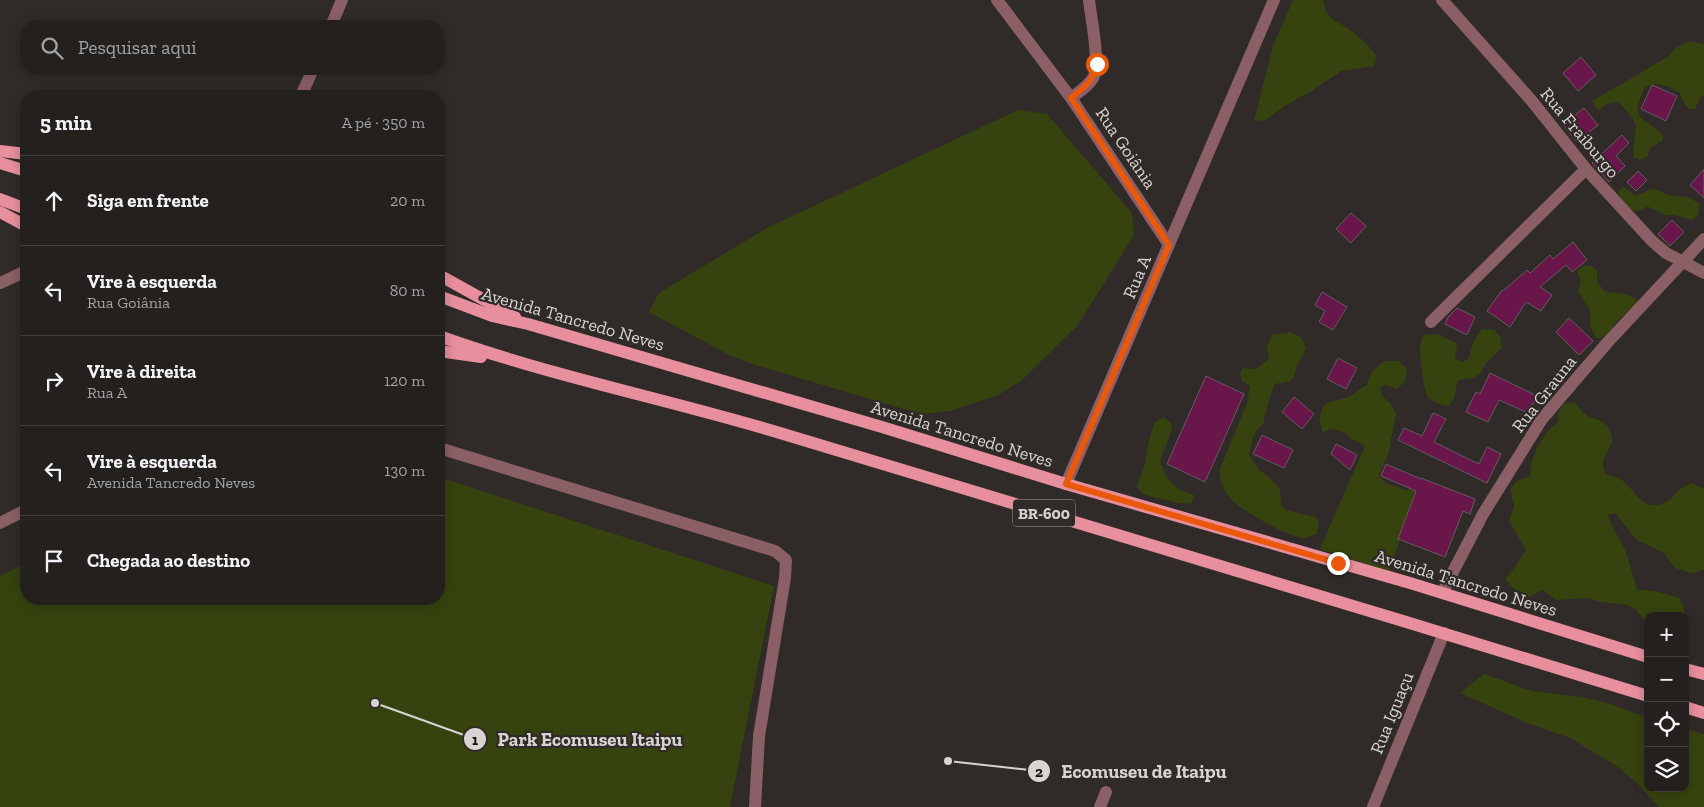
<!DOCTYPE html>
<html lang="pt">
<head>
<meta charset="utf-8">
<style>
  :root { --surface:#24201e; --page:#2c2827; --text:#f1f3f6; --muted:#a3a3a4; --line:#413e3c }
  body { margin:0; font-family:"Zilla Slab",serif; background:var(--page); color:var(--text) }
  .controls { position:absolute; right:15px; bottom:15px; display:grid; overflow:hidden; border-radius:10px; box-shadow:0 2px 12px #0003 }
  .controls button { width:45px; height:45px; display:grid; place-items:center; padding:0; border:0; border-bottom:1px solid var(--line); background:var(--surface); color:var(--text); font:25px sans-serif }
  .stop { position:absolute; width:15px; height:15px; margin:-11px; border:4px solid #ea580c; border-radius:50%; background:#fff }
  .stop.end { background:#ea580c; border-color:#fff; box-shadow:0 1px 5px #0008 }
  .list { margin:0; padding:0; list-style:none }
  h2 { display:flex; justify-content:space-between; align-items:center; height:65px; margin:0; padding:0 20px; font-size:21px }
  h2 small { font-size:16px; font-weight:400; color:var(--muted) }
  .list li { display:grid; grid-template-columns:32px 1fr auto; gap:15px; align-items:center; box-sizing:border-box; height:90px; padding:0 20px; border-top:1px solid var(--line) }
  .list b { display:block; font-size:19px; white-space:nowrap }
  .list p { margin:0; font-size:16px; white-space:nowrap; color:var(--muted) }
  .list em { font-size:16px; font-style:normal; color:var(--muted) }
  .icon { flex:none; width:28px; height:28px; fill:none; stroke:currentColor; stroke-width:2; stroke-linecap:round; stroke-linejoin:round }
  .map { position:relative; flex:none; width:1704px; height:807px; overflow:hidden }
  .search { position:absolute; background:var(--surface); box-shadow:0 2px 12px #0003; left:20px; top:20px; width:425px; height:55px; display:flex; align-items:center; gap:12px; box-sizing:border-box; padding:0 18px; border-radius:20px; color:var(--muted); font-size:19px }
  .panel { position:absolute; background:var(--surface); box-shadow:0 2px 12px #0003; left:20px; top:90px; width:425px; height:515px; border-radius:20px }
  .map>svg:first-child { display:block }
  .green { fill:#36430e }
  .building { fill:#69164a; stroke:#625b5e }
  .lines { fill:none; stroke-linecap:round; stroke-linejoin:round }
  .minor { stroke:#8a5f65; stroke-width:12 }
  .major { stroke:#e88f9d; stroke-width:12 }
  .route { stroke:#ea580c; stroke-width:6 }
  .labels { text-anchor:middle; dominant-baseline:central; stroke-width:4.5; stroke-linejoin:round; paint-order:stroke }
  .shield { fill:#302b28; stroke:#a6a19f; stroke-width:1 }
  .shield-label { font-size:16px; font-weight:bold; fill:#d8d4d2 }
  .street-label { font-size:18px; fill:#d8d4d2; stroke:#302b28 }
  .leader { fill:none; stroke:#d8d4d2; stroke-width:2 }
  .callout-dot { fill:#d8d4d2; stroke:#302b28; stroke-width:2 }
  .mark-label { font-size:15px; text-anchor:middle; font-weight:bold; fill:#111 }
  .callout-label { font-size:19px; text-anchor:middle; font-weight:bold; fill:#d8d4d2; stroke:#302b28; stroke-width:4.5; stroke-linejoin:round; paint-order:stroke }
</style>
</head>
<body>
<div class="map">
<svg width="1704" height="807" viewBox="0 0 1704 807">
  <rect width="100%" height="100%" fill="#302b28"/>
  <g class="green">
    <path d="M1293,0H1323C1326,22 1340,21 1354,33C1362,39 1370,47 1376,55L1374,66L1341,71L1313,90L1283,107L1265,120L1254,121L1273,46Z"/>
    <path d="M1689,41L1704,44V95L1700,98L1695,109H1689L1683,102L1680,93C1669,86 1657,80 1645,87C1629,121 1642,115 1663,135V140L1650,148L1648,156L1640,160L1634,157C1632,143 1635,140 1636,129C1636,119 1625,109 1618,102L1607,104L1599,110L1594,106L1592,101L1669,56L1676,48Z"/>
    <polygon points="1018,110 1047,114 1132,213 1134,235 1078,325 1021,381 998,395 950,411 921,414 755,365 731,356 649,312 659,293 767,228"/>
    <path d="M1623,187L1636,196L1651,189L1658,190L1667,195L1688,197L1700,204L1698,215L1692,220L1675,215H1665L1647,206C1639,213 1635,211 1626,208L1618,193Z"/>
    <path d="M1584,266H1591L1597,270V281L1604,291C1616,294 1627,292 1637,300L1638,306C1631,310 1623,315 1617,321C1610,330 1609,338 1596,338L1590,325V310L1578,292L1581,281L1577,271Z"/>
    <path d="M1482,329L1494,330L1501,338V349L1486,363L1481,373L1472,378L1458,380L1454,398L1449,406C1441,405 1434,403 1428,397C1424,393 1420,357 1420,350C1420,345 1421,340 1423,335L1437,334L1456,343L1457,346L1455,359L1462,362L1468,359L1476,336Z"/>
    <path d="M1290,332L1301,337L1306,348L1296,368L1294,377L1290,381L1275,384L1270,397L1263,424L1257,430L1252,439L1249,455L1259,470L1270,478L1280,489L1281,505L1286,510L1316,517L1319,525L1316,534C1312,535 1308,538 1305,538C1290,539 1234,507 1227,494C1222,486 1219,478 1220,469L1247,403L1250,386L1242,381L1240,374L1242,368L1256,369L1269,359L1267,347L1272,335Z"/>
    <path d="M1386,361H1398L1407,369L1405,382L1396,389L1386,385L1380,388L1382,396L1391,404L1396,414L1388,454L1379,476L1384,482L1390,485L1397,486L1403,490H1417L1389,571L1320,549L1365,446L1350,438L1344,432L1333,429L1323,432C1318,421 1319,414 1325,404L1352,396L1358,390L1367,385C1370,372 1375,367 1386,361Z"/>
    <path d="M1574,402C1578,406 1583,414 1588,416C1597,421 1604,418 1610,431C1619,449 1593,457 1607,475C1635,476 1636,517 1666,502C1671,500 1674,495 1678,491C1682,488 1687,485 1691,483L1704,489V570L1692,573L1675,568L1664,553L1637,540L1615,513L1608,515L1612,526L1625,549L1637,589L1659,592L1680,598L1685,612L1682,616H1648V622L1645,621L1635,609L1627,605L1601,602L1588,598L1557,600L1542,590L1530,597L1513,588L1505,579L1515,567L1526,550L1509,521L1514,506L1511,495V488L1517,481L1530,476C1532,452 1541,436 1559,421L1558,415L1563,404Z"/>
    <polygon points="1164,417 1172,425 1170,435 1160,461 1168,480 1180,490 1194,495 1191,504 1173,502 1142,494 1137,486 1145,464 1149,440 1155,422"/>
    <polygon points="439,477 774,586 730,807 0,807 0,576 26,563 26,599 439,599"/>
    <polygon points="1484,674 1532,691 1582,697 1608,703 1648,718 1648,788 1685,788 1685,729 1704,734 1704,807 1659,807 1636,782 1615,765 1570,738 1527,723 1460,693"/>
  </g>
  <g class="building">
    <polygon points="1581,57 1596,75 1578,91 1563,73"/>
    <polygon points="1652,85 1677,96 1666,121 1641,109"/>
    <polygon points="1584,108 1598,125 1577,142 1563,125"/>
    <polygon points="1622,135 1629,143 1616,156 1625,166 1609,182 1592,163"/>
    <polygon points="1704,169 1704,198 1690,185"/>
    <polygon points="1638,171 1647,180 1636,191 1627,182"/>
    <polygon points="1351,213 1366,226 1351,243 1336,229"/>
    <polygon points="1672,220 1684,232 1670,246 1658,234"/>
    <polygon points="1573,242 1587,260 1572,272 1566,265 1540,287 1552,295 1541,311 1526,302 1510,327 1487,311 1502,290 1503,291 1527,270 1530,273 1550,255 1553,259"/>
    <polygon points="1322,292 1347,307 1333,330 1319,322 1325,311 1315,305"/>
    <polygon points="1457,308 1475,317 1467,335 1445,324 1448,317"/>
    <polygon points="1569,318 1593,341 1579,355 1556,332"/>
    <polygon points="1338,358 1357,368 1346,389 1327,379"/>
    <polygon points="1490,373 1537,396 1528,413 1499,400 1488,422 1466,412 1476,392 1480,394"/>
    <polygon points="1206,376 1244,394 1205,482 1167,464"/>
    <polygon points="1294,397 1314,414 1302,429 1282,412"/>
    <polygon points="1433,413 1446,419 1434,442 1479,464 1487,447 1501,454 1487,483 1398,440 1404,428 1422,436"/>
    <polygon points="1262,435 1293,450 1284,468 1253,454"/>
    <polygon points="1336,444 1357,455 1350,470 1331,454"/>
    <polygon points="1386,464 1421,479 1421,478 1475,499 1470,514 1463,511 1445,557 1398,539 1416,491 1381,476"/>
  </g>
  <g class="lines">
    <g class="minor">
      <polyline points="997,0 1071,98 1169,245"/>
      <polyline points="1442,0 1531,100 1586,169 1652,241 1666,253 1704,273"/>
      <polyline points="331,26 342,0"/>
      <polyline points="301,96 313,69"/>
      <path d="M1071,98C1079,92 1090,85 1094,76C1100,61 1091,18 1089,0"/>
      <polyline points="0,283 26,271"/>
      <polyline points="1431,322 1586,169"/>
      <polyline points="439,448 775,551 786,560 785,578 759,736 755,807"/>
      <polyline points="1066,484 1274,0"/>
      <polyline points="0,523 26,510"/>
      <polyline points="1442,593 1483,514 1542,419 1607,343 1704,239"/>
      <polyline points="1100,807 1106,792"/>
      <polyline points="1373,807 1444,633"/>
    </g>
    <g class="major">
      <polyline points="0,151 26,154"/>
      <polyline points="0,163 26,171"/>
      <polyline points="0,199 26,209"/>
      <polyline points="0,212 26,226"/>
      <polyline points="439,275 515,317"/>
      <polyline points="439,296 492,316 528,324 882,427 1066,484 1410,583 1648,657"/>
      <path d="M439,336C550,376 667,399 780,433C1069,520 1359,607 1648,696"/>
      <polyline points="439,351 481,357"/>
      <polyline points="1685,669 1704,674"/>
      <polyline points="1685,707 1704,713"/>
    </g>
  </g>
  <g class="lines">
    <path class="route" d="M1097,64C1092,82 1086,86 1071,98L1169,245L1066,484L1338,563"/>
  </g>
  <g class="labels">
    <rect class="shield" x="1013" y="499.5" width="62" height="27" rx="4"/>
    <g class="shield-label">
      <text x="1044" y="513">BR-600</text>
    </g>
    <g class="street-label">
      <text transform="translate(1580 133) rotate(50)">Rua Fraiburgo</text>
      <text transform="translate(1126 148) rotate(56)">Rua Goiânia</text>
      <text transform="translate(1137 277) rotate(-67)">Rua A</text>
      <text transform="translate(573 319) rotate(16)">Avenida Tancredo Neves</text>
      <text transform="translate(1544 394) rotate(-52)">Rua Grauna</text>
      <text transform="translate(962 434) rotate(17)">Avenida Tancredo Neves</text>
      <text transform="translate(1466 583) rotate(17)">Avenida Tancredo Neves</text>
      <text transform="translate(1392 713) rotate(-68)">Rua Iguaçu</text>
    </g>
  </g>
  <path class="leader" d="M375 703L475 739M948 761L1039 771"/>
  <g class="callout-dot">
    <circle cx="375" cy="703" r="5"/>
    <circle cx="948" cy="761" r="5"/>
    <circle cx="475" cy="739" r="12"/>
    <circle cx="1039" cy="771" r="12"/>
  </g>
  <g class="mark-label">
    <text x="475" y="745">1</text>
    <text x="1039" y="777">2</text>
  </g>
  <g class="callout-label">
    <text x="590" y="746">Park Ecomuseu Itaipu</text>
    <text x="1144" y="778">Ecomuseu de Itaipu</text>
  </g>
</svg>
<div class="controls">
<button>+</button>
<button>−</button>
<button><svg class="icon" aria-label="locate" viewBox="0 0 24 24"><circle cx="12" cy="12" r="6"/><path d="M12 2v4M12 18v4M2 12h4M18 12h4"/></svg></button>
<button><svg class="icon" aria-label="layers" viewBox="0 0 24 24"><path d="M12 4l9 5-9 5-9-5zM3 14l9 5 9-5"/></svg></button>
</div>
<div class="stop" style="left:1097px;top:64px"></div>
<div class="stop end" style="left:1338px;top:563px"></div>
<div class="search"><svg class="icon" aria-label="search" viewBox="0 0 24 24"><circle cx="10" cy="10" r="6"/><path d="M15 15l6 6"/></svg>Pesquisar aqui</div>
<section class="panel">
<h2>5 min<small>A pé · 350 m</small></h2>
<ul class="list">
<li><svg class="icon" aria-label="ahead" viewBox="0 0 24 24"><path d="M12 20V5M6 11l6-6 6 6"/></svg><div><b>Siga em frente</b></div><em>20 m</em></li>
<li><svg class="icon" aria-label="left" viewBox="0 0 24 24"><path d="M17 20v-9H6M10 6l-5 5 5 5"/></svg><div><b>Vire à esquerda</b><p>Rua Goiânia</p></div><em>80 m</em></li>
<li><svg class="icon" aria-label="right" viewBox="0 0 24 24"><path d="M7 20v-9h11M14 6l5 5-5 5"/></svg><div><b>Vire à direita</b><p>Rua A</p></div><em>120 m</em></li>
<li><svg class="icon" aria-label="left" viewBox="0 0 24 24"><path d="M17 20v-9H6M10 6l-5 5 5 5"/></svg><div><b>Vire à esquerda</b><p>Avenida Tancredo Neves</p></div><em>130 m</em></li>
<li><svg class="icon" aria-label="arrive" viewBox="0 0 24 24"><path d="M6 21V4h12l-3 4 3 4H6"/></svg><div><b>Chegada ao destino</b></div></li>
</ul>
</section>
</div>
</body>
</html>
